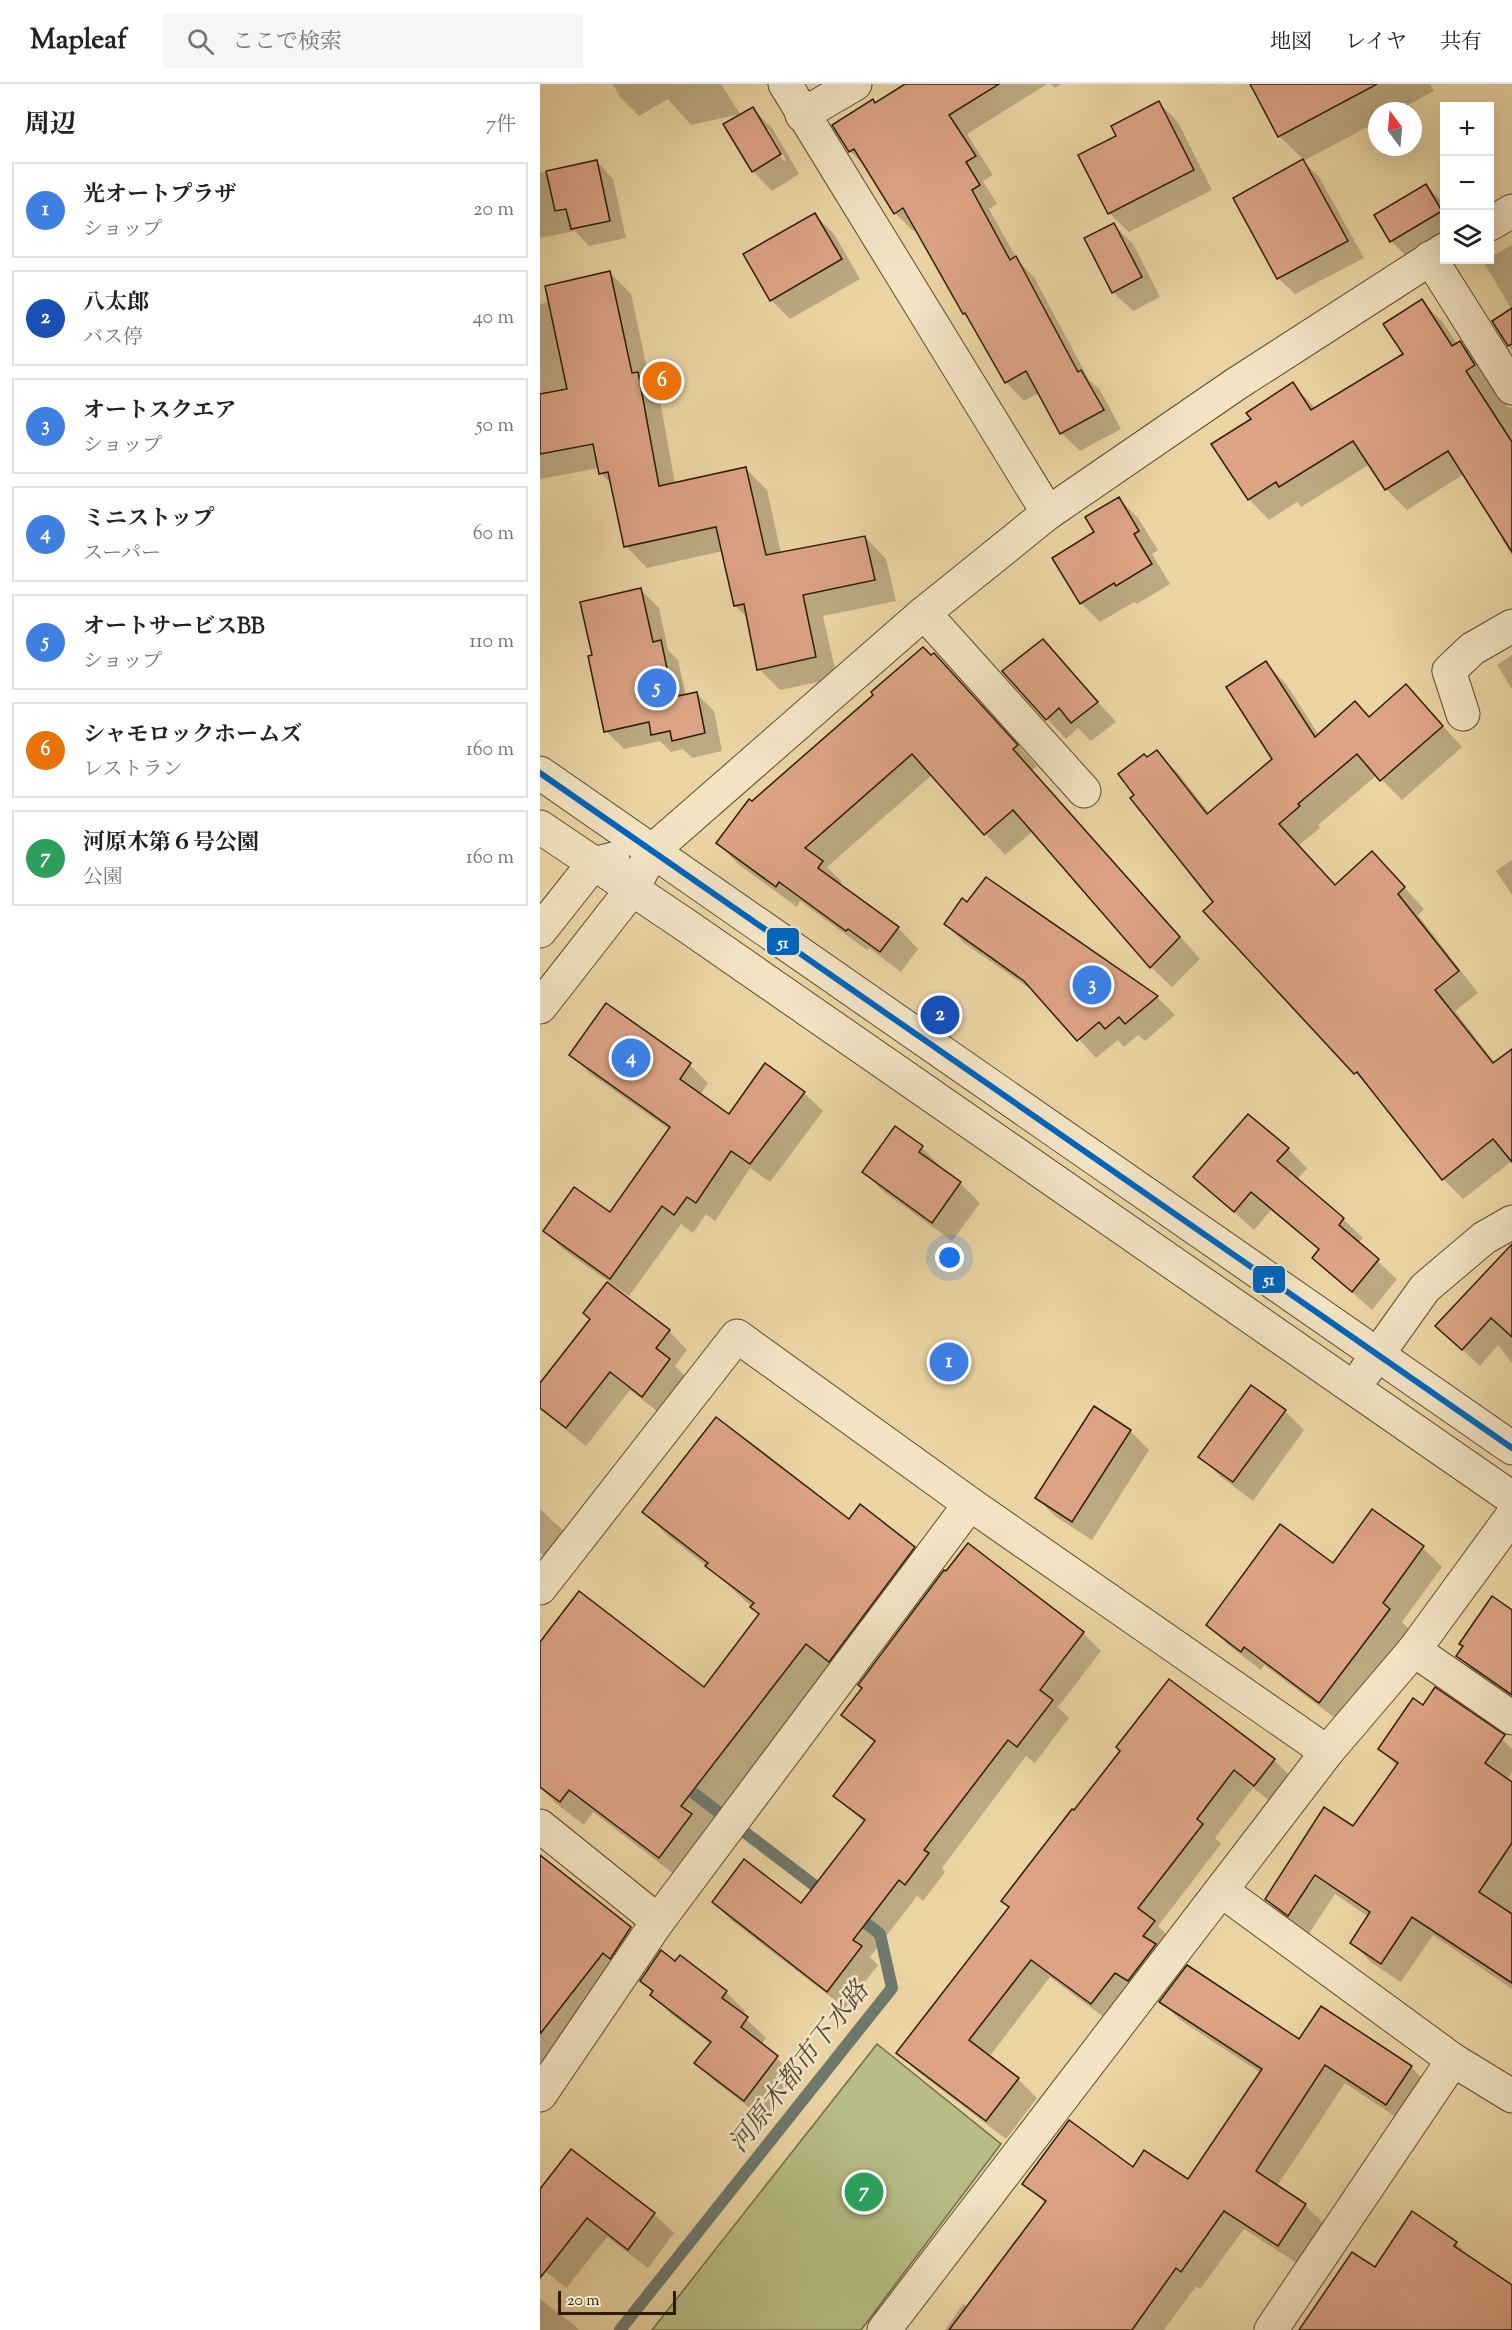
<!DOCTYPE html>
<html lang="ja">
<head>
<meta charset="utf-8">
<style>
  :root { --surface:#fff; --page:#f6f6f6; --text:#202124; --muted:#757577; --line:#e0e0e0; --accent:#db2777 }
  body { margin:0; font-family:"Sorts Mill Goudy","Noto Serif JP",serif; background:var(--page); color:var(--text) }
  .controls { position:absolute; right:18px; top:18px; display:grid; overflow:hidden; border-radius:0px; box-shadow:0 6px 24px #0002 }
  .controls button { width:54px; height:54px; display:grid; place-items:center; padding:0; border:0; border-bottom:2px solid var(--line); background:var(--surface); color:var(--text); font:30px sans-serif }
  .compass { position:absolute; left:828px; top:18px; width:54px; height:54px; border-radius:50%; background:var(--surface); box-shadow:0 6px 24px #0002; rotate:344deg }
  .scale { position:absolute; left:18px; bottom:15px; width:118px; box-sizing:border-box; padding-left:6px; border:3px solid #2b1d0a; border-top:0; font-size:16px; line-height:21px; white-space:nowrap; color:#2b1d0a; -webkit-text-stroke:4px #f2e3c3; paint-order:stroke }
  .you { position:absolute; left:410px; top:1174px; width:21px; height:21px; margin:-15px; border:4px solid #fff; border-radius:50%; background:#1a73e8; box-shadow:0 0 0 9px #1a73e833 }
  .badge { display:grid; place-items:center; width:39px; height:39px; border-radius:50%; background:var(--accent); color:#fff; font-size:20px; font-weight:700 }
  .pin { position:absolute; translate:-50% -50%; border:3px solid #fff; box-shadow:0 2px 6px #0006 }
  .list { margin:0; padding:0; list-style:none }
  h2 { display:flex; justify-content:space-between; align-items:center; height:78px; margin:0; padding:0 24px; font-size:26px }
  h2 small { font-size:20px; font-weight:400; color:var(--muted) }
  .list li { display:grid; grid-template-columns:39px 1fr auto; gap:18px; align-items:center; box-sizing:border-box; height:96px; margin:0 12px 12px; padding:0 12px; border:2px solid var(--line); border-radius:0px }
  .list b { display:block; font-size:22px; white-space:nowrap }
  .list p { margin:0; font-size:20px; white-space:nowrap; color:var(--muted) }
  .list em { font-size:20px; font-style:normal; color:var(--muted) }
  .icon { flex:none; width:33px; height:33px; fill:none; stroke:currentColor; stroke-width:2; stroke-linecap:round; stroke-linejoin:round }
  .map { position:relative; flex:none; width:972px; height:2246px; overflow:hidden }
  header { display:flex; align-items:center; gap:36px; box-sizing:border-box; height:84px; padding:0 30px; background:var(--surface); border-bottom:2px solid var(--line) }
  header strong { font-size:28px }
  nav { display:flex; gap:33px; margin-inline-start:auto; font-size:21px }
  .search { width:420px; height:54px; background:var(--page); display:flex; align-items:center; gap:15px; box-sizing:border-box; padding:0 21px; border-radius:0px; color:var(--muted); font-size:22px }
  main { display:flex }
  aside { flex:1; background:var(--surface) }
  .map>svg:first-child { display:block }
  .green { fill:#b7bd85; stroke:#716d48; stroke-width:1.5 }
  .shadow { fill:#0003; fill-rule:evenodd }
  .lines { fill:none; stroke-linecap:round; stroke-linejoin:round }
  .stream { stroke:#6e796c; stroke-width:12 }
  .building { fill:#dca385; stroke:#2b1d0a; stroke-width:1.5 }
  .minor-casing { stroke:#5b4b30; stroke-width:35 }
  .minor { stroke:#f2e3c3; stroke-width:33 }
  .bus-1-casing { stroke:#f2e3c3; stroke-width:10 }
  .bus-1 { stroke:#0065bd; stroke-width:6 }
  .labels { text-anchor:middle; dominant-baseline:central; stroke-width:5; stroke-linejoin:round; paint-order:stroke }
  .water-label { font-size:26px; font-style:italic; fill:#4c4b3b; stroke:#f2e3c3 }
  .line-badge { stroke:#f2e3c3; stroke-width:2 }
  .badge-label { font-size:16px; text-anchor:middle; font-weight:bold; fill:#fff }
</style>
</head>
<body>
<header>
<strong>Mapleaf</strong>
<div class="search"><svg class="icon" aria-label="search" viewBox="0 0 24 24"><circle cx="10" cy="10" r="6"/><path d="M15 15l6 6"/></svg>ここで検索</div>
<nav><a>地図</a><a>レイヤ</a><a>共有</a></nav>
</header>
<main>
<aside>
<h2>周辺<small>7件</small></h2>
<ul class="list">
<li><span class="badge" style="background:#3f7fe0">1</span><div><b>光オートプラザ</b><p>ショップ</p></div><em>20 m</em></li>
<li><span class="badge" style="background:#1a4fb4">2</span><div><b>八太郎</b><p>バス停</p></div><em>40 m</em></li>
<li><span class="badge" style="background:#3f7fe0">3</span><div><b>オートスクエア</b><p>ショップ</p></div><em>50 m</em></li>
<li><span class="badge" style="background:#3f7fe0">4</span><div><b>ミニストップ</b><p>スーパー</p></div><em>60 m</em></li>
<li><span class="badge" style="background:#3f7fe0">5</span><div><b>オートサービスBB</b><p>ショップ</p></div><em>110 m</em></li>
<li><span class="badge" style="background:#e8710a">6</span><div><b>シャモロックホームズ</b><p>レストラン</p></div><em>160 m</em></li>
<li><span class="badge" style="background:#2e9e5b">7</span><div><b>河原木第６号公園</b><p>公園</p></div><em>160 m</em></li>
</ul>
</aside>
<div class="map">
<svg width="972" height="2246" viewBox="0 0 972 2246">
  <rect width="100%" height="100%" fill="#ebd4a3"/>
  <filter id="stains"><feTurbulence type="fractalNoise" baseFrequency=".00333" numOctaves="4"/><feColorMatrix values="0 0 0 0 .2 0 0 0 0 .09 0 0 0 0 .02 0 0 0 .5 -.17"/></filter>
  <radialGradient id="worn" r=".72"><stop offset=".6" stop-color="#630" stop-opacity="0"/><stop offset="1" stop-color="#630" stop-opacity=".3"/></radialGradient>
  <polygon class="green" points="337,1960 461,2060 321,2246 112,2246"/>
  <g class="shadow">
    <polygon points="73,0 181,0 200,30 151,41 128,15 99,32 80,13"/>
    <polygon points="369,0 507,0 427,50 453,91 443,97 457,120 449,125 478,177 494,193 549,296 560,306 581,345 540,367 521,349 499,309 484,317 466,298 377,145 373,147 355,129 328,85 310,67 336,21"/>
    <polygon points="511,0 521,0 515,4"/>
    <polygon points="712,0 890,0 894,7 857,27 837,27 837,38 763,77 779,93 824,174 755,210 738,194 695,114 764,76 739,52"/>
    <polygon points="619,19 638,38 672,106 589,148 569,129 578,53"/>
    <path d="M213,25L232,44L259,90L232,107L213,87ZM225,45H228L246,76L244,78Z"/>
    <polygon points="56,77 73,95 86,154 49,162 35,147 0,154 0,89"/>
    <polygon points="886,101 904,120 904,156 870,176 851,157"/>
    <polygon points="274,130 294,150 320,195 250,235 231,216"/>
    <polygon points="574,141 593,160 620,213 593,227 573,208"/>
    <polygon points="972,161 972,266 954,237 972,226 943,177"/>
    <polygon points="70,189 91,210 111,303 119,311 135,400 206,385 227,406 241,470 325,453 346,475 356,517 283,532 297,594 240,606 219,585 208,534 195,522 183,467 107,484 86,462 72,401 61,389 59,384 0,395 0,220 10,218"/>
    <polygon points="881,217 902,237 917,260 920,258 940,279 968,323 972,324 972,471 961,454 964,453 924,390 867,426 846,405 830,380 761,423 757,418 729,436 709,415 713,335 753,300 776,325 865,271"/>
    <polygon points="579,415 598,434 618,466 612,470 630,500 597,520 594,518 560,538 541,519 556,449"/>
    <polygon points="101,506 119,524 128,566 138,576 146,612 156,609 174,627 182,667 152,674 143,665 131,668 120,657 84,665 66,647 54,573"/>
    <polygon points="503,557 576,638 551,657 538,644 526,655 464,588"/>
    <polygon points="394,571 497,682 492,686 660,875 632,903 611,883 493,747 465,771 392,691 287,783 302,798 300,802 358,844 378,865 361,888 329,864 327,866 260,817 257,823 198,780 178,759 212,719"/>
    <polygon points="972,571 972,605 957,581"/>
    <polygon points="726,579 746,600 779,651 829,634 866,602 922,663 862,716 837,691 778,741 780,744 758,762 796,802 852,790 884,825 878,831 938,909 915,927 955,979 972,974 972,1077 923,1115 903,1095 836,1011 665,827 675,819 596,711 607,675 616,668 637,688 670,730 734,676"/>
    <polygon points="972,776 972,811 956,787"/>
    <polygon points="406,840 617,913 635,931 605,957 598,951 584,963 578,956 556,974 499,911 424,859"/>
    <polygon points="31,970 150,981 168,999 160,1011 189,1032 264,1009 283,1027 230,1098 210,1084 175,1137 166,1130 153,1149 141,1140 89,1212 23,1165 5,1147 70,1130 130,1046 49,989"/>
    <polygon points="382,1064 401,1083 400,1085 420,1099 440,1119 412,1157 343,1107 324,1088"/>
    <polygon points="748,1065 767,1084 757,1096 803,1135 823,1154 818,1159 857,1195 832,1226 774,1174 780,1167 731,1126 714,1146 655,1093"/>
    <polygon points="972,1169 972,1279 958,1261 940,1282 897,1242 950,1183"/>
    <polygon points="51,1236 129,1247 147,1266 135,1282 148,1295 122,1331 90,1306 46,1362 0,1325 0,1302"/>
    <polygon points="745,1327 764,1346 713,1417 680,1392 660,1373"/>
    <polygon points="590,1347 609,1366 552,1456 516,1433 497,1414"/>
    <polygon points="0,1425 27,1450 8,1475 0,1469"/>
    <polygon points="833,1427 883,1464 902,1483 862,1538 869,1545 799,1637 724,1581 721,1586 687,1560 668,1541 794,1481"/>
    <polygon points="104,1428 309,1437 374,1464 397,1487 290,1582 165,1745 175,1755 143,1797 53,1728 44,1741 17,1720 0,1703 0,1560 164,1605 221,1531 169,1484 127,1451"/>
    <polygon points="428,1461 543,1549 561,1567 518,1623 529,1634 495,1679 486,1672 402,1784 405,1788 383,1817 377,1812 330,1873 338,1881 305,1924 191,1836 174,1818 262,1821 325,1739 295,1712 335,1659 303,1631"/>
    <polygon points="972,1528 972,1617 941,1595 918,1572"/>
    <polygon points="629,1597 734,1676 753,1695 734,1720 713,1704 675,1754 681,1760 618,1842 633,1857 570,1938 510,1893 449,1973 478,1995 497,2014 466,2055 377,1987 358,1968 470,1824 535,1729 582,1667"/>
    <path d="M883,1623L952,1645L972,1665V1688L967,1696L972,1699V1905L893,1851L861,1898L832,1879L812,1859L829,1833L795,1810L768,1851L747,1835L727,1815L813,1744L857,1682L840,1665ZM778,1784L780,1785L769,1803L766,1801Z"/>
    <polygon points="0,1781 90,1845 108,1863 0,1994"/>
    <polygon points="136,1879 186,1908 205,1927 202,1931 226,1954 221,1961 257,1992 224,2035 176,1998 156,1979 171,1960 131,1930 102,1897"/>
    <polygon points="621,1917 760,1957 871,1983 890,2002 865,2039 805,1999 737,2102 765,2121 784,2140 758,2180 704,2145 660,2205 656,2202 624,2246 405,2246 423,2220 428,2223 506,2120 484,2100 593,2085 648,2097 721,1989 640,1936"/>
    <polygon points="31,2067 114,2130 134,2149 108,2184 67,2153 26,2204 0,2183 0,2113"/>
    <polygon points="916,2159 935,2178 972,2202 972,2246 759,2246 835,2185"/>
    <polygon points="0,2215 33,2240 39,2246 0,2246"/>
  </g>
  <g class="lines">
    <g class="stream">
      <polyline points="139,1698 287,1811"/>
      <polyline points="80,2246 352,1904 340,1850 314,1830"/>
    </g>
  </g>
  <g class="building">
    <polygon points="365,0 459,0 409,31 436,72 426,78 440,101 432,106 470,176 476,172 538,288 541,286 564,326 520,350 486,287 465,299 425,229 423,230 363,124 354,130 314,65 309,68 292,41 333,15 335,19"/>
    <polygon points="710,0 837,0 738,53"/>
    <polygon points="619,17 654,86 568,130 538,71 576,52 571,42"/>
    <polygon points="213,23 241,70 212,88 183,40"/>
    <polygon points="763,75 808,157 737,195 693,114"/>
    <polygon points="57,76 70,137 31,145 26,125 15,127 6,87"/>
    <polygon points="886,100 902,127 850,158 834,131"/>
    <polygon points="275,129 302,175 230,217 203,170"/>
    <polygon points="574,139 602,193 572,209 544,154"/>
    <polygon points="70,187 92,289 98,288 119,402 206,383 226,471 325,452 335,496 263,511 276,573 217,586 204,520 194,522 176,443 84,463 68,388 59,390 53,360 0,370 0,310 27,305 5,202"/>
    <polygon points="882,215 912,262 920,257 935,281 926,287 972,358 972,468 908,367 845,406 813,357 739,403 736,398 708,416 671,360 711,335 706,329 753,298 771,326 863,270 843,240"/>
    <polygon points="972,224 972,260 968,262 952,237"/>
    <polygon points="579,413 599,447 594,450 612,480 576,502 574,499 540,520 512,474 554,448 545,433"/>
    <polygon points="101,504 113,558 121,556 133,613 157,608 165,649 132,657 130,647 111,651 109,638 64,648 48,572 52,571 40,518"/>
    <polygon points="503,555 558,618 531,639 519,624 506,636 462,587"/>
    <polygon points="383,563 391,571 394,569 478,661 473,665 640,853 610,884 473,726 444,751 372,670 265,764 283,777 278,784 359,843 340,868 308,845 306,847 239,798 236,803 176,759 209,715 212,717 333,611 331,608"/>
    <polygon points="726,577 775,653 815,617 829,633 866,600 903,642 840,697 817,670 758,720 760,722 739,740 795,801 832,767 865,803 858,810 919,887 895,906 953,979 972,965 972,1078 953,1055 902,1096 817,988 814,990 663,827 673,818 590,714 594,711 578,690 604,670 607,673 617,666 667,730 732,675 686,603"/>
    <polygon points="446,793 618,912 585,940 579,933 565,945 559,938 537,957 484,897 404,840 422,814 427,818"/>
    <polygon points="66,919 151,979 140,995 189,1030 225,979 265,1008 210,1080 191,1067 156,1119 147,1113 134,1131 122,1122 70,1195 3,1147 34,1103 70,1128 130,1043 29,971"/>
    <polygon points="708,1030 749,1064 737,1077 804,1134 799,1141 839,1175 812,1208 772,1174 779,1165 711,1108 694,1128 653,1093"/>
    <polygon points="355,1042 383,1062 379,1068 421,1098 392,1139 322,1088"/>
    <polygon points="972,1160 972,1253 951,1234 922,1266 895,1242"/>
    <polygon points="67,1198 130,1246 116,1264 130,1275 102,1313 70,1288 26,1344 0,1324 0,1299 50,1235 43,1229"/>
    <polygon points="711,1301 746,1326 693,1398 658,1373"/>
    <polygon points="554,1322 591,1346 532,1438 495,1414"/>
    <polygon points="176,1333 309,1435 320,1420 375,1463 289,1578 266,1560 141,1722 152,1730 119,1774 29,1706 20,1718 0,1703 0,1558 39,1507 164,1603 219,1530 210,1523 214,1519 165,1482 168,1479 102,1428"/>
    <polygon points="832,1425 884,1462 843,1519 850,1525 779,1619 704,1563 701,1568 666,1541 740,1440 793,1479"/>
    <polygon points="428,1459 544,1548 500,1606 513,1616 477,1663 468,1656 384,1766 389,1769 365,1801 359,1796 313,1856 322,1862 287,1908 172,1818 204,1775 261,1819 325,1736 293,1712 335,1657 301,1631 322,1604 318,1601 404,1486 406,1487"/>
    <polygon points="952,1512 972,1526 972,1611 916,1572 923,1562 919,1560"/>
    <polygon points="629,1595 735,1675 714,1702 694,1686 657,1735 663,1740 598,1824 615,1837 603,1852 616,1860 588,1897 575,1889 551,1920 491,1876 429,1956 479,1994 446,2037 356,1969 469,1823 461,1817 532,1725 534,1726 580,1667 576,1663"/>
    <polygon points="895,1603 965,1651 945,1679 972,1698 972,1759 939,1808 972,1830 972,1899 872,1833 841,1880 810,1859 830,1828 775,1791 748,1832 725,1815 784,1723 813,1742 858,1679 838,1665 873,1614 883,1621"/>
    <polygon points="0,1771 91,1843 70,1875 63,1869 0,1950"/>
    <polygon points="121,1866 135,1877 140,1871 187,1907 182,1914 208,1933 201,1943 238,1972 204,2017 154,1979 171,1958 110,1911 113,1907 100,1897"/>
    <polygon points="647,1881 759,1955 781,1922 872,1982 846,2021 785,1981 716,2087 766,2120 738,2162 684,2127 641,2188 636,2184 592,2246 409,2246 506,2117 482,2100 529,2036 593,2083 604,2066 648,2095 722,1985 619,1918"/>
    <polygon points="31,2065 115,2129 88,2166 47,2134 0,2194 0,2105"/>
    <polygon points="872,2127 917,2158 914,2162 972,2201 972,2246 759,2246 812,2168 835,2183"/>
  </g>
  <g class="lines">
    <g class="minor-casing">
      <g id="minor">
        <polyline points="245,0 508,429"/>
        <polyline points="262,31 315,0"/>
        <polyline points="950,140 972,127"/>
        <polyline points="890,174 972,304"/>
        <polyline points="384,529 544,707"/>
        <polyline points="923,630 909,587 932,565 972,542"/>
        <polyline points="0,689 972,1364"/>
        <polyline points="0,743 147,842 972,1414"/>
        <polyline points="0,847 53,780 73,775"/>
        <polyline points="0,923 93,804 113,766 384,529 508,429 696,300 904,166"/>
        <polyline points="825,1288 885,1204 944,1154 972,1138"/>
        <polyline points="0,1504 197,1252 430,1420 787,1668"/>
        <polyline points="874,1566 972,1634"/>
        <polyline points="0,1742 118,1837"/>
        <polyline points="682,1807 913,1976 972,2012"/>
        <polyline points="0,2011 118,1837 430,1420"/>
        <polyline points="344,2246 787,1668 874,1566 972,1432"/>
        <polyline points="731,2246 913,1976"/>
      </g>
    </g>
    <use href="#minor" class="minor"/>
    <g class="bus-1-casing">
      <polyline id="bus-1" points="0,689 972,1364"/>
    </g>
    <use href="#bus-1" class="bus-1"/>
  </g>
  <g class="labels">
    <g class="water-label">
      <text transform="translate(260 1984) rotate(-52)">河原木都市下水路</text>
    </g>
  </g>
  <g class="line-badge">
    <rect x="226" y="843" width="34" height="29" rx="6" fill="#0065bd"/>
    <rect x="712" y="1181" width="34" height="29" rx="6" fill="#0065bd"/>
  </g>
  <g class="badge-label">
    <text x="243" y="864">51</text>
    <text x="729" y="1201">51</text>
  </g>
  <rect width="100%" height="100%" filter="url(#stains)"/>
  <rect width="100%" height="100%" fill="url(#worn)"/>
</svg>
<div class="controls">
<button>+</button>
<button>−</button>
<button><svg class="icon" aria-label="layers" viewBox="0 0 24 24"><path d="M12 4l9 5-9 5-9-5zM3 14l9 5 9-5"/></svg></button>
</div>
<svg class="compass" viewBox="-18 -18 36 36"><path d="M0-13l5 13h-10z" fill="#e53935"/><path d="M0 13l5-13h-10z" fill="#757577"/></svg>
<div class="scale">20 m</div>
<div class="you"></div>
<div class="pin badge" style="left:409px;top:1278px;background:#3f7fe0">1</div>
<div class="pin badge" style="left:400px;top:931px;background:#1a4fb4">2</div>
<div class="pin badge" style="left:552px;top:901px;background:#3f7fe0">3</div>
<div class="pin badge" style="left:91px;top:974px;background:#3f7fe0">4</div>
<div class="pin badge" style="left:117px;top:604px;background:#3f7fe0">5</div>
<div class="pin badge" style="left:122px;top:297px;background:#e8710a">6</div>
<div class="pin badge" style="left:324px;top:2108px;background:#2e9e5b">7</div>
</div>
</main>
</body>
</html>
